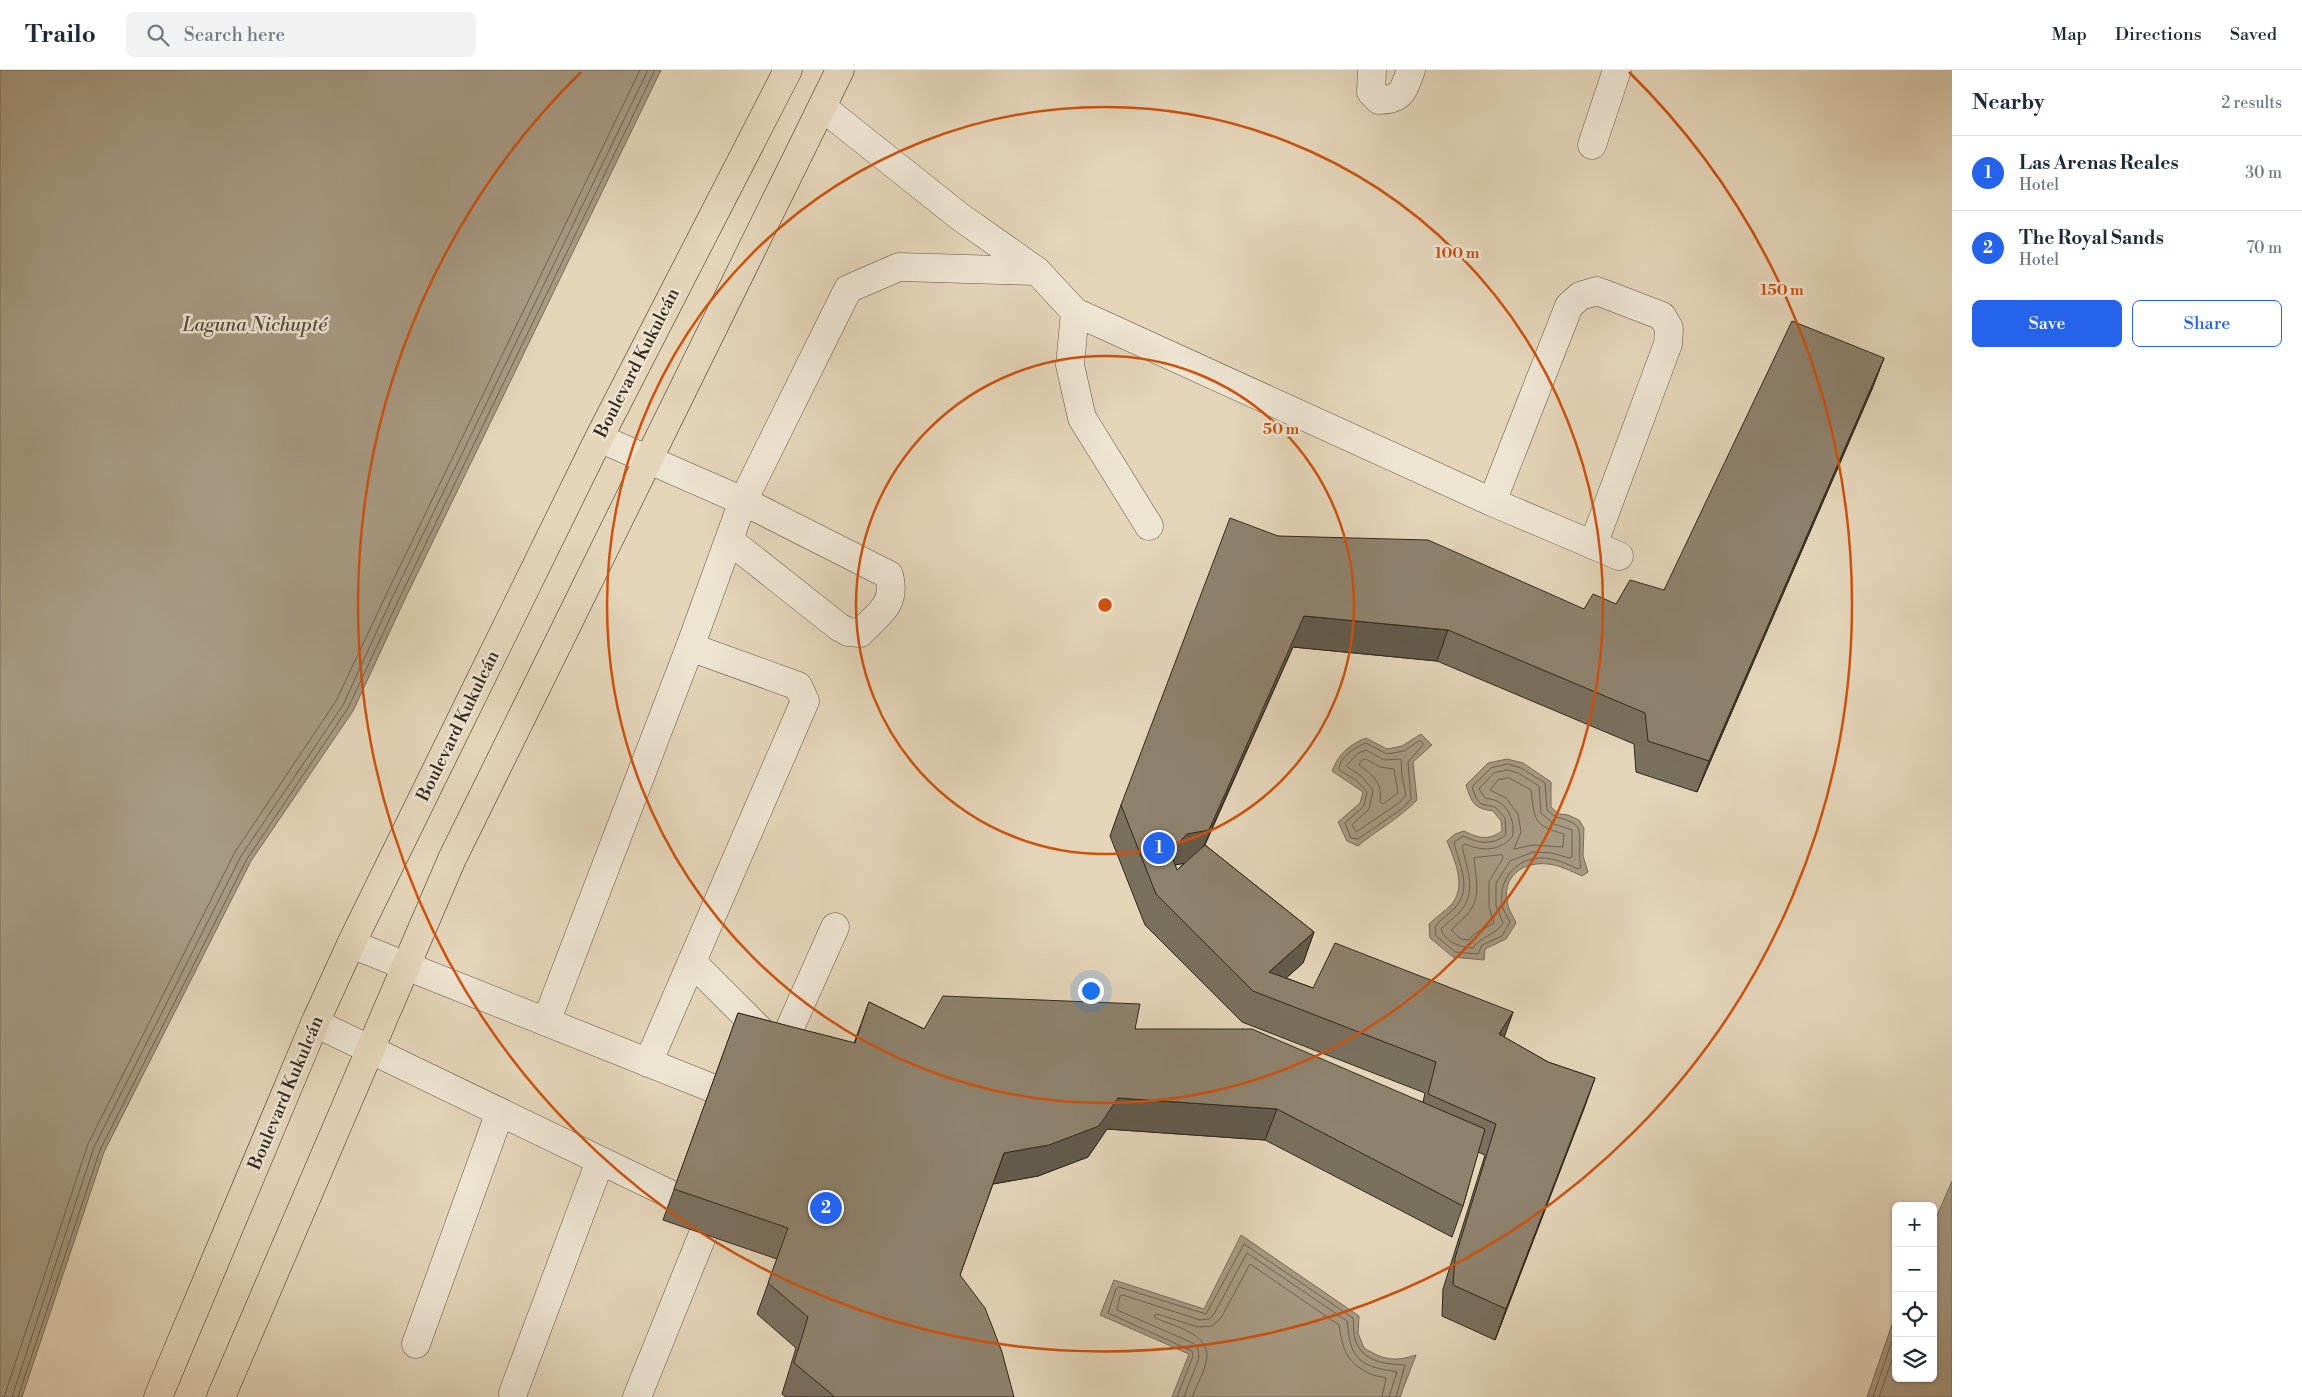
<!DOCTYPE html>
<html lang="en">
<head>
<meta charset="utf-8">
<style>
  :root { --surface:#fff; --page:#f2f2f3; --text:#1f2937; --muted:#747a83; --line:#e0e1e3; --accent:#2563eb }
  body { margin:0; font-family:"Libre Bodoni",serif; background:var(--page); color:var(--text) }
  .controls { position:absolute; right:15px; bottom:15px; display:grid; overflow:hidden; border-radius:8px; box-shadow:0 1px 4px #0004 }
  .controls button { width:45px; height:45px; display:grid; place-items:center; padding:0; border:0; border-bottom:1px solid var(--line); background:var(--surface); color:var(--text); font:25px sans-serif }
  .you { position:absolute; left:1090px; top:920px; width:18px; height:18px; margin:-12px; border:4px solid #fff; border-radius:50%; background:#1a73e8; box-shadow:0 0 0 8px #1a73e833 }
  .badge { display:grid; place-items:center; width:32px; height:32px; border-radius:50%; background:var(--accent); color:#fff; font-size:16px; font-weight:700 }
  .pin { position:absolute; translate:-50% -50%; border:2px solid #fff; box-shadow:0 1px 5px #0006 }
  .list { margin:0; padding:0; list-style:none }
  h2 { display:flex; justify-content:space-between; align-items:center; height:65px; margin:0; padding:0 20px; font-size:21px }
  h2 small { font-size:16px; font-weight:400; color:var(--muted) }
  .list li { display:grid; grid-template-columns:32px 1fr auto; gap:15px; align-items:center; box-sizing:border-box; height:75px; padding:0 20px; border-top:1px solid var(--line) }
  .list b { display:block; font-size:19px; white-space:nowrap }
  .list p { margin:0; font-size:16px; white-space:nowrap; color:var(--muted) }
  .list em { font-size:16px; font-style:normal; color:var(--muted) }
  .actions { display:flex; gap:10px; padding:15px 20px }
  .actions a { flex:1; padding:11px 0; border:1px solid var(--accent); border-radius:8px; text-align:center; font-size:18px; color:var(--accent) }
  .actions .main { background:var(--accent); color:#fff }
  .icon { flex:none; width:28px; height:28px; fill:none; stroke:currentColor; stroke-width:2; stroke-linecap:round; stroke-linejoin:round }
  .map { position:relative; flex:none; width:1952px; height:1327px; overflow:hidden }
  header { display:flex; align-items:center; gap:30px; box-sizing:border-box; height:70px; padding:0 25px; background:var(--surface); border-bottom:1px solid var(--line) }
  header strong { font-size:24px }
  nav { display:flex; gap:28px; margin-inline-start:auto; font-size:18px }
  .search { width:350px; height:45px; background:var(--page); display:flex; align-items:center; gap:12px; box-sizing:border-box; padding:0 18px; border-radius:8px; color:var(--muted); font-size:19px }
  main { display:flex }
  aside { flex:1; background:var(--surface) }
  .map>svg:first-child { display:block }
  .water { fill:#a79a83; stroke:#786c59 }
  .lines { fill:none; stroke-linecap:round; stroke-linejoin:round }
  .shore { stroke:#6c614f; stroke-width:1 }
  .minor-casing { stroke:#5e5342; stroke-width:29 }
  .major-casing { stroke:#31281b; stroke-width:29 }
  .minor { stroke:#ede4d2; stroke-width:28 }
  .major { stroke:#e4d5b9; stroke-width:28 }
  .wall { fill:#7a705e; stroke:#31281b; fill-rule:evenodd }
  .shaded-wall { fill:#635b4c; stroke:#31281b }
  .building { fill:#8e826d; stroke:#31281b }
  .ring { fill:none; stroke:#cd520e; stroke-width:2.5 }
  .labels { text-anchor:middle; dominant-baseline:central; stroke-width:5; stroke-linejoin:round; paint-order:stroke }
  .street-label { font-size:18px; fill:#31281b; stroke:#ede4d2 }
  .water-label { font-size:19px; font-style:italic; fill:#544a3a; stroke:#ede4d2 }
  .centre { fill:#cd520e; stroke:#ede4d2; stroke-width:2.5 }
  .ring-label { font-size:15px; text-anchor:middle; font-weight:bold; fill:#cd520e; stroke:#ede4d2; stroke-width:5; stroke-linejoin:round; paint-order:stroke }
</style>
</head>
<body>
<header>
<strong>Trailo</strong>
<div class="search"><svg class="icon" aria-label="search" viewBox="0 0 24 24"><circle cx="10" cy="10" r="6"/><path d="M15 15l6 6"/></svg>Search here</div>
<nav><a>Map</a><a>Directions</a><a>Saved</a></nav>
</header>
<main>
<div class="map">
<svg width="1952" height="1327" viewBox="0 0 1952 1327">
  <rect width="100%" height="100%" fill="#e4d5b9"/>
  <filter id="stains"><feTurbulence type="fractalNoise" baseFrequency=".004" numOctaves="4"/><feColorMatrix values="0 0 0 0 .2 0 0 0 0 .09 0 0 0 0 .02 0 0 0 .5 -.17"/></filter>
  <radialGradient id="worn" r=".72"><stop offset=".6" stop-color="#630" stop-opacity="0"/><stop offset="1" stop-color="#630" stop-opacity=".3"/></radialGradient>
  <g class="water">
    <polygon points="0,0 661,0 404,531 353,641 251,791 104,1082 22,1327 0,1327"/>
    <path d="M1421,664L1432,675L1413,692L1417,730C1400,748 1377,760 1358,776L1347,771L1338,752L1360,733L1363,722L1332,701C1339,683 1349,675 1366,668L1387,679L1402,676Z"/>
    <path d="M1507,689L1523,693L1551,712V737L1559,744L1568,745L1579,750L1584,758L1583,786L1588,802L1582,806C1571,801 1559,795 1548,794C1523,791 1500,807 1508,835C1509,841 1514,847 1516,853L1506,869L1485,879L1484,890L1453,887L1430,868L1429,854C1436,847 1444,842 1451,835C1467,817 1455,791 1447,771L1455,764L1464,761C1478,768 1488,771 1502,761L1501,751L1493,741C1473,738 1472,733 1466,715L1488,693Z"/>
    <polygon points="1952,1111 1952,1327 1867,1327 1896,1243 1896,1308 1933,1308 1933,1155"/>
    <path d="M1241,1165L1359,1246L1358,1263L1364,1278C1384,1290 1394,1292 1416,1285L1400,1327H1172L1189,1284L1100,1245L1114,1210L1204,1239Z"/>
  </g>
  <g class="lines">
    <g class="shore">
      <path d="M1419,671L1423,673V675L1408,692L1411,729L1403,738L1358,769L1351,768L1345,753L1364,736L1367,722L1356,710L1339,700C1339,687 1354,678 1366,673L1387,684L1404,681Z"/>
      <polygon points="1366,680 1384,690 1401,689 1402,707 1406,725 1399,733 1356,762 1352,755 1369,739 1373,720 1361,706 1346,696 1357,684"/>
      <path d="M1366,689L1380,697L1394,699L1398,723L1383,734L1380,732C1383,713 1373,705 1359,695L1361,691Z"/>
      <path d="M1508,694L1521,698L1545,713L1547,740C1556,749 1560,747 1571,752C1575,754 1578,756 1579,761C1581,771 1578,784 1581,797L1578,799C1569,795 1561,791 1552,789C1522,783 1498,804 1502,835C1503,841 1508,847 1510,852L1502,866L1482,875L1478,884L1455,882L1436,866L1435,857C1440,849 1448,845 1455,838C1473,818 1459,795 1454,772L1463,766C1479,773 1491,776 1506,765L1505,748L1495,737L1481,734L1476,728L1472,717L1491,698Z"/>
      <path d="M1508,700L1518,703L1539,716L1541,743L1554,754L1572,760V787L1569,788L1552,783L1533,782L1510,791L1496,813V836L1503,853C1495,866 1480,866 1473,878C1461,878 1445,872 1441,859C1446,853 1453,849 1459,843C1478,823 1467,800 1462,776L1465,774C1481,781 1499,782 1512,767C1516,755 1509,736 1497,731C1493,729 1488,729 1485,728L1479,719L1494,703Z"/>
      <path d="M1509,708L1531,720C1535,749 1532,755 1564,764L1563,777L1533,775L1514,779L1521,762L1518,744L1506,728L1490,720L1498,710Z"/>
      <path d="M1502,785L1503,788L1489,812V837L1494,853L1474,864L1469,870L1461,869L1451,860C1455,856 1459,853 1463,849C1483,830 1476,811 1474,788Z"/>
      <polyline points="4,1327 88,1074 235,782 336,631 387,523 640,0"/>
      <polyline points="12,1327 94,1077 241,786 343,635 393,526 648,0"/>
      <polyline points="18,1327 100,1080 247,789 348,638 399,529 655,0"/>
      <path d="M1177,1327L1193,1286L1192,1281L1108,1243L1116,1219L1119,1217L1206,1244L1244,1174L1353,1248C1354,1253 1353,1259 1354,1264C1358,1291 1383,1294 1405,1295L1396,1327"/>
      <path d="M1184,1327L1199,1288L1198,1278L1193,1273L1117,1240L1120,1226L1123,1225L1200,1250L1209,1249L1214,1244L1247,1183L1347,1251C1350,1273 1350,1291 1377,1298C1383,1300 1390,1300 1397,1302L1389,1327"/>
      <path d="M1192,1327C1197,1315 1206,1299 1207,1286C1208,1263 1171,1255 1155,1248L1154,1245L1157,1244L1198,1257L1212,1256L1221,1248L1250,1194L1339,1255C1343,1280 1346,1293 1371,1304C1376,1307 1382,1306 1386,1308L1382,1327"/>
      <polyline points="1873,1327 1896,1259"/>
      <polyline points="1879,1327 1896,1278"/>
    </g>
    <g class="minor-casing">
      <g id="minor">
        <path d="M1372,0L1371,22L1379,30C1403,30 1403,20 1411,0"/>
        <polyline points="822,37 959,146 1037,201 1075,242 1492,432 1619,486"/>
        <polyline points="1592,75 1617,0"/>
        <polyline points="1075,242 1070,295 1082,348 1149,456"/>
        <polyline points="599,368 743,431 848,219 899,197 1037,201"/>
        <polyline points="1492,432 1569,236 1580,226 1597,221 1662,246 1669,258 1668,274 1593,475"/>
        <path d="M690,577L743,431L889,505C897,535 878,544 860,563L848,562L839,557L729,470"/>
        <polyline points="351,874 712,1018"/>
        <polyline points="692,892 770,970"/>
        <polyline points="546,952 690,577 798,616 805,631 648,993"/>
        <polyline points="315,953 672,1125"/>
        <polyline points="777,987 835,857"/>
        <polyline points="416,1274 500,1042"/>
        <polyline points="513,1323 600,1091"/>
        <polyline points="637,1327 703,1164"/>
      </g>
    </g>
    <g class="major-casing">
      <g id="major">
        <polyline points="158,1327 315,953 351,874 599,368 788,0"/>
        <polyline points="221,1327 452,789 840,0"/>
      </g>
    </g>
    <use href="#minor" class="minor"/>
    <use href="#major" class="major"/>
  </g>
  <path class="wall" d="M1884,288L1872,319L1697,722L1636,702L1634,674L1437,591L1293,577L1205,775L1314,862L1303,893L1286,908L1313,918L1513,942L1504,967L1548,992L1595,1008L1495,1270L1442,1246L1443,1219L1485,1085L1478,1082L1463,1136L1452,1167L1265,1070L1107,1059L1088,1087L1038,1106L993,1114L960,1205L1014,1327H786L782,1324L796,1278L757,1244L777,1189L663,1150L738,943L854,973L869,932L924,959H1135L1423,1032L1425,1023L1242,952L1145,855L1110,766L1121,735L1278,466L1584,539L1616,534L1664,520ZM1184,793L1177,800L1175,795Z"/>
  <g class="shaded-wall">
    <polygon points="1884,288 1872,319 1697,722 1709,691"/>
    <polygon points="1304,546 1448,560 1437,591 1293,577 1197,791 1175,795 1170,782"/>
    <polygon points="1314,862 1303,893 1266,926 1269,902"/>
    <polygon points="1513,942 1502,973 1499,964"/>
    <polygon points="1595,1008 1584,1039 1495,1270 1506,1239"/>
    <polygon points="1118,1028 1277,1039 1265,1070 1107,1059 1088,1087 1038,1106 993,1114 1004,1083"/>
  </g>
  <g class="building">
    <polygon points="1792,251 1884,288 1709,691 1648,671 1645,643 1448,560 1304,546 1209,760 1187,764 1170,782 1177,800 1205,775 1314,862 1269,902 1313,918 1335,873 1513,942 1499,964 1548,992 1595,1008 1506,1239 1453,1215 1455,1188 1496,1054 1428,1024 1436,992 1253,921 1156,824 1121,735 1230,448 1278,466 1428,470 1584,539 1593,524 1616,534 1630,510 1664,520"/>
    <polygon points="943,926 1140,934 1135,959 1252,959 1485,1059 1463,1136 1277,1039 1118,1028 1099,1056 1049,1075 1004,1083 960,1205 985,1238 1002,1282 1014,1327 835,1327 794,1293 808,1247 768,1213 788,1158 674,1119 738,943 855,973 869,932 924,959"/>
  </g>
  <g class="ring">
    <circle cx="1105" cy="535" r="249"/>
    <circle cx="1105" cy="535" r="498"/>
    <path d="M1629 2A747 747 0 1 1 581 2"/>
  </g>
  <g class="labels">
    <g class="street-label">
      <text transform="translate(637 293) rotate(-63)">Boulevard Kukulcán</text>
      <text transform="translate(458 656) rotate(-64)">Boulevard Kukulcán</text>
      <text transform="translate(286 1023) rotate(-67)">Boulevard Kukulcán</text>
    </g>
    <g class="water-label">
      <text x="255" y="255">Laguna Nichupté</text>
    </g>
  </g>
  <circle cx="1105" cy="535" r="8" class="centre"/>
  <g class="ring-label">
    <text x="1457" y="188">100 m</text>
    <text x="1782" y="225">150 m</text>
    <text x="1281" y="364">50 m</text>
  </g>
  <rect width="100%" height="100%" filter="url(#stains)"/>
  <rect width="100%" height="100%" fill="url(#worn)"/>
</svg>
<div class="controls">
<button>+</button>
<button>−</button>
<button><svg class="icon" aria-label="locate" viewBox="0 0 24 24"><circle cx="12" cy="12" r="6"/><path d="M12 2v4M12 18v4M2 12h4M18 12h4"/></svg></button>
<button><svg class="icon" aria-label="layers" viewBox="0 0 24 24"><path d="M12 4l9 5-9 5-9-5zM3 14l9 5 9-5"/></svg></button>
</div>
<div class="you"></div>
<div class="pin badge" style="left:1159px;top:778px">1</div>
<div class="pin badge" style="left:826px;top:1138px">2</div>
</div>
<aside>
<h2>Nearby<small>2 results</small></h2>
<ul class="list">
<li><span class="badge">1</span><div><b>Las Arenas Reales</b><p>Hotel</p></div><em>30 m</em></li>
<li><span class="badge">2</span><div><b>The Royal Sands</b><p>Hotel</p></div><em>70 m</em></li>
</ul>
<div class="actions"><a class="main">Save</a><a>Share</a></div>
</aside>
</main>
</body>
</html>
